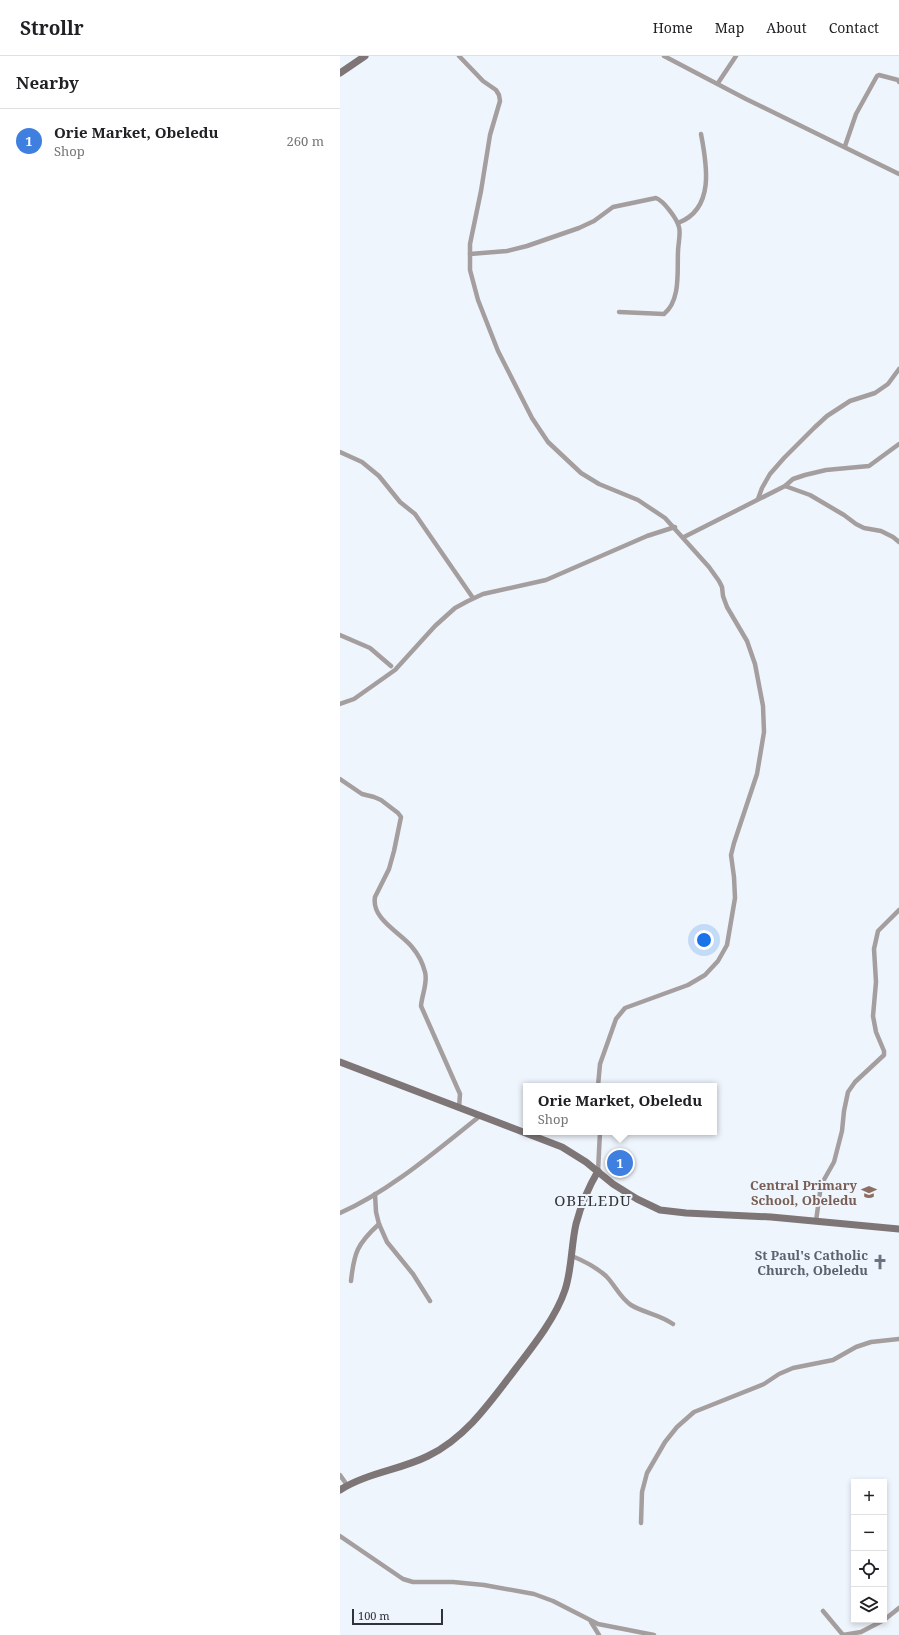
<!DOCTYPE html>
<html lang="en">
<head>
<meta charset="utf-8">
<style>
  :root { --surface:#fff; --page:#f2f2f2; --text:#202124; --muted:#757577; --line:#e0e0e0; --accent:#1a73e8 }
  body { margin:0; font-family:"Noto Serif",serif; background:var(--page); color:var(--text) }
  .controls { position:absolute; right:12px; bottom:12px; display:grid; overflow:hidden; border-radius:0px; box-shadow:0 2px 6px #0003 }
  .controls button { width:36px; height:36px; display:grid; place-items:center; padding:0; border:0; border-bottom:1px solid var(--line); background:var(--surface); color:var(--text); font:20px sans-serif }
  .scale { position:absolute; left:12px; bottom:10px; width:91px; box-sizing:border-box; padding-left:4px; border:2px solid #303337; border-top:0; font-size:11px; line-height:14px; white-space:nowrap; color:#303337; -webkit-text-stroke:3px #eff5fd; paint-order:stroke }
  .you { position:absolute; left:364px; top:884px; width:14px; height:14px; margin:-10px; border:3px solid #fff; border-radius:50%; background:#1a73e8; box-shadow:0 0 0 6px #1a73e833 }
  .badge { display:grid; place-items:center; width:26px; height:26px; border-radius:50%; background:var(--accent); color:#fff; font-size:13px; font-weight:700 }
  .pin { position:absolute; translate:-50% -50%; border:2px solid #fff; box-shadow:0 1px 4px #0006 }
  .popup { position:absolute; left:183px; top:1027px; width:194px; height:52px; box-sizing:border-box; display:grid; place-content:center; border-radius:0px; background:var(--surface); filter:drop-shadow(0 1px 3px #0005); font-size:13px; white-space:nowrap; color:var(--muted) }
  .popup b { font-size:15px; color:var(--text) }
  .popup::after { content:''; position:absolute; left:50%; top:100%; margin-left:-8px; border:8px solid transparent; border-top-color:var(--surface) }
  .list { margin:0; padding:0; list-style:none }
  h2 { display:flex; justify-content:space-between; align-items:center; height:52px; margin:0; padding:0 16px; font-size:17px }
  h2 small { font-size:13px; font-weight:400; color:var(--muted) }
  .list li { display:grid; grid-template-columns:26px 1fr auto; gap:12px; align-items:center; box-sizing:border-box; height:64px; padding:0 16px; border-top:1px solid var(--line) }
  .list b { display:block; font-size:15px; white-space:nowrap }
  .list p { margin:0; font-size:13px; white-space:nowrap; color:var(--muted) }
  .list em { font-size:13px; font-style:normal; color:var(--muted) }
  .icon { flex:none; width:22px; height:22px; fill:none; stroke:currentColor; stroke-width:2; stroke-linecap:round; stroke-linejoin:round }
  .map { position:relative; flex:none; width:559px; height:1579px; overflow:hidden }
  header { display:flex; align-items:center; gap:24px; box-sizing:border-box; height:56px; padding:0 20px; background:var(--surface); border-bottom:1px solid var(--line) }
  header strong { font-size:19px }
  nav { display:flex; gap:22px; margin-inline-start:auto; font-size:14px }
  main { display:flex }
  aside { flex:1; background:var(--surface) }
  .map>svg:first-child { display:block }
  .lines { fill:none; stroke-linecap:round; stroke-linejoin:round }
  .street { stroke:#a49e9f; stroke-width:4.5 }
  .secondary { stroke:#7e7576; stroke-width:7 }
  .labels { text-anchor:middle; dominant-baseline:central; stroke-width:4; stroke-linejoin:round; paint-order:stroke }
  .education-label { font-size:13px; font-weight:bold; fill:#785e54; stroke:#eff5fd; text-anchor:end }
  .worship-label { font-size:13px; font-weight:bold; fill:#5b616d; stroke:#eff5fd; text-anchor:end }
  .quarter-label { font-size:15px; letter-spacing:1px; fill:#303337; stroke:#eff5fd }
</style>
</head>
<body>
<header>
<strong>Strollr</strong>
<nav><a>Home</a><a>Map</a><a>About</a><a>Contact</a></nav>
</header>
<main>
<aside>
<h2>Nearby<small></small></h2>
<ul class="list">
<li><span class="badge" style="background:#3f7fe0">1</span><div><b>Orie Market, Obeledu</b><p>Shop</p></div><em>260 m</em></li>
</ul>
</aside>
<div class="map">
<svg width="559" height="1579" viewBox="0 0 559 1579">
  <rect width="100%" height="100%" fill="#eff5fd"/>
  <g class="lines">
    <g class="street">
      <polyline points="119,0 143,25 156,34 159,39 160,45 150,79 141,135 130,188 130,214 138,244 158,295 192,362 208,386 241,417 259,428 298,444 325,462 369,511 379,525 382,531 383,540 387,551 407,585 415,608 423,650 424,676 417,718 394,787 391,799 394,821 395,842 387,889 378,905 365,919 348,929 285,952 276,963 260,1008 258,1030"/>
      <polyline points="324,0 406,43 559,118"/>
      <polyline points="378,27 396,0"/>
      <polyline points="505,90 516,58 537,20 539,19 558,24 559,26"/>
      <path d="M338,167C375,153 367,109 361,78"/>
      <path d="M130,198L167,195L187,190L239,172L254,165L273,151L316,142C324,145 337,163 339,171C341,178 338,188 338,196C337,215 341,244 324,258L279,256"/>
      <polyline points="0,396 22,406 39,420 60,446 75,458 133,542"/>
      <polyline points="445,430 470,439 504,459 516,468 524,472 541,475 553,481 559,486"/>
      <polyline points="418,443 422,432 430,418 444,402 474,372 487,360 510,345 535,337 548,328 559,313"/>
      <polyline points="344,481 445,430 453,423 465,419 486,414 529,410 559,388"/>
      <polyline points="0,579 30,592 51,610"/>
      <polyline points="0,648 14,643 55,614 95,570 115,552 128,545 143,538 206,524 307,480 335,471"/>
      <path d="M0,723L22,738L34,741L41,744L58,757L61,761L54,795L49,813L35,841C31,863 61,877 72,891C78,898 83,908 85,916C88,927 82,938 81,950L120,1038L119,1052"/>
      <polyline points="258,1115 260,1076"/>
      <polyline points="35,1138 36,1156 39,1168 47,1186 73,1218 90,1245"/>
      <path d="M0,1157C50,1135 97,1094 140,1060"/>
      <polyline points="476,1165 481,1129 494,1106 502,1075 504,1055 508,1036 515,1026 544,999 544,995 536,976 533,960 536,926 534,893 538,875 559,854"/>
      <path d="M232,1200C244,1205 256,1211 266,1220C275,1229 280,1242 291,1249C304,1257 319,1258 333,1268"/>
      <path d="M11,1225C14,1197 17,1188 39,1168"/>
      <polyline points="0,1419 7,1429"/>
      <polyline points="301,1467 302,1436 307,1417 325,1386 337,1371 354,1356 424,1328 439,1318 453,1312 493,1304 516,1291 531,1286 559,1283"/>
      <polyline points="0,1480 63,1523 73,1526 113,1526 144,1529 194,1538 213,1545 258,1568 314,1579"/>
      <polyline points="483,1555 503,1579 521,1576 544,1564"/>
      <polyline points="544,1564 559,1552"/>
      <polyline points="251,1566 259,1579"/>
    </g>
    <g class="secondary">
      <polyline points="0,17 25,0"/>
      <polyline points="0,1006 222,1091 246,1106 273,1128 297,1143 320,1154 346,1157 431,1161 559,1173"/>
      <path d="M0,1434C26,1417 60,1414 88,1400C127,1381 151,1345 177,1311C194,1289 216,1261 225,1234C232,1213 231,1190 236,1168C241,1149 248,1132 258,1115"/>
    </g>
  </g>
  <defs>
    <g id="school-bare" transform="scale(1.2)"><path d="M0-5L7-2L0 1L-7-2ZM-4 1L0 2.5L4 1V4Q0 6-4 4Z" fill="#8d6e63" stroke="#eff5fd" stroke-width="2.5" paint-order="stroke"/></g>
    <g id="church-bare" transform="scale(1.2)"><path d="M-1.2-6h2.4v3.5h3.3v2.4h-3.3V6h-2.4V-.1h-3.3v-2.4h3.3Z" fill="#6b7280" stroke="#eff5fd" stroke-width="2.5" paint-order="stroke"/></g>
  </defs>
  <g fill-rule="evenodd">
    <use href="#school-bare" x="529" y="1136"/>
    <use href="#church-bare" x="540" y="1206"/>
  </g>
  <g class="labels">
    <g class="education-label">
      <text x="517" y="1129">Central Primary<tspan x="517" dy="15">School, Obeledu</tspan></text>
    </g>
    <g class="worship-label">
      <text x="528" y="1199">St Paul's Catholic<tspan x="528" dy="15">Church, Obeledu</tspan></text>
    </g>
    <g class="quarter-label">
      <text x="253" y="1144">OBELEDU</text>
    </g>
  </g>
</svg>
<div class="controls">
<button>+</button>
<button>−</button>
<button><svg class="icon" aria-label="locate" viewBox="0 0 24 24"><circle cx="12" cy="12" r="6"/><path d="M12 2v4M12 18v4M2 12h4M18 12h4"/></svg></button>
<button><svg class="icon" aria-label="layers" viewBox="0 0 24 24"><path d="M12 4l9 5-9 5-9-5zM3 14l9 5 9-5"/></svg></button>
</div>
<div class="scale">100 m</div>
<div class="you"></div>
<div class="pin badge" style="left:280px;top:1107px;background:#3f7fe0">1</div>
<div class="popup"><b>Orie Market, Obeledu</b>Shop</div>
</div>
</main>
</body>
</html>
